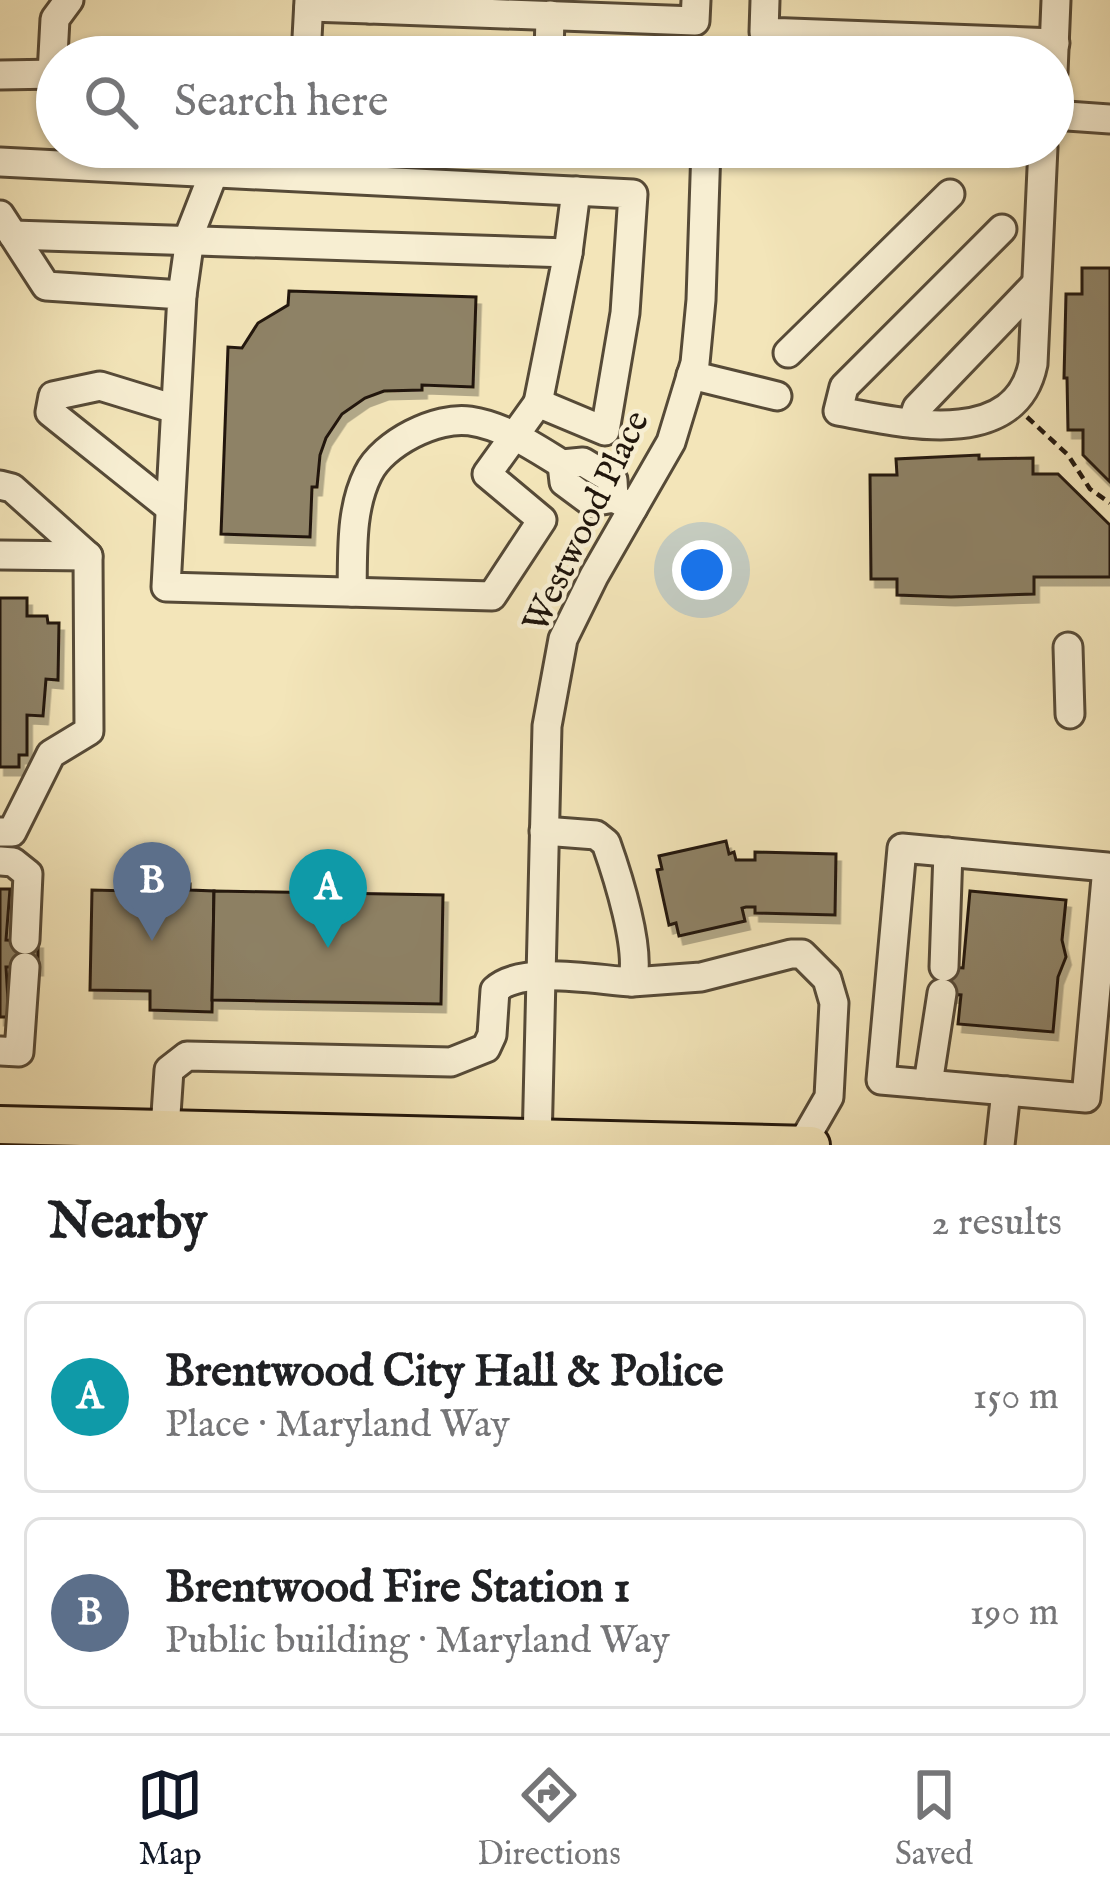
<!DOCTYPE html>
<html lang="en">
<head>
<meta charset="utf-8">
<style>
  :root { --surface:#fff; --page:#f2f2f2; --text:#202124; --muted:#757577; --line:#e0e0e0; --accent:#111827 }
  body { margin:0; font-family:"IM FELL English",serif; background:var(--page); color:var(--text) }
  .you { position:absolute; left:702px; top:570px; width:42px; height:42px; margin:-30px; border:9px solid #fff; border-radius:50%; background:#1a73e8; box-shadow:0 0 0 18px #1a73e833 }
  .badge { display:grid; place-items:center; width:78px; height:78px; border-radius:50%; background:var(--accent); color:#fff; font-size:39px; font-weight:700 }
  .pin { position:absolute; translate:-50% -99px; filter:drop-shadow(0 3px 6px #0008) }
  .pin::after { content:''; position:absolute; top:63px; width:42px; height:36px; background:inherit; clip-path:polygon(0 0,100% 0,50% 100%) }
  .list { margin:0; padding:0; list-style:none }
  h2 { display:flex; justify-content:space-between; align-items:center; height:156px; margin:0; padding:0 48px; font-size:51px }
  h2 small { font-size:39px; font-weight:400; color:var(--muted) }
  .list li { display:grid; grid-template-columns:78px 1fr auto; gap:36px; align-items:center; box-sizing:border-box; height:192px; margin:0 24px 24px; padding:0 24px; border:3px solid var(--line); border-radius:18px }
  .list b { display:block; font-size:45px; white-space:nowrap }
  .list p { margin:0; font-size:39px; white-space:nowrap; color:var(--muted) }
  .list em { font-size:39px; font-style:normal; color:var(--muted) }
  .icon { flex:none; width:66px; height:66px; fill:none; stroke:currentColor; stroke-width:2; stroke-linecap:round; stroke-linejoin:round }
  .map { position:relative; flex:none; width:1110px; height:1145px; overflow:hidden }
  .search { position:absolute; background:var(--surface); box-shadow:0 3px 9px #0004; left:36px; right:36px; top:36px; height:132px; display:flex; align-items:center; gap:30px; box-sizing:border-box; padding:0 42px; border-radius:66px; color:var(--muted); font-size:45px }
  .sheet { height:588px; background:var(--surface) }
  nav { display:flex; justify-content:space-around; align-items:center; box-sizing:border-box; height:168px; border-top:3px solid var(--line); background:var(--surface); font-size:33px; color:var(--muted) }
  nav a { display:grid; justify-items:center; gap:6px }
  nav .on { color:var(--accent) }
  .map>svg:first-child { display:block }
  .building { fill:#8e8266; stroke:#21160c; stroke-width:3; filter:url(#shadow) }
  .lines { fill:none; stroke-linecap:round; stroke-linejoin:round }
  .minor-casing { stroke:#564a37; stroke-width:33 }
  .major-casing { stroke:#21160c; stroke-width:42 }
  .path { stroke:#21160c; stroke-width:4.5; stroke-dasharray:9 6; stroke-linecap:butt }
  .minor { stroke:#f7eed2; stroke-width:27 }
  .major { stroke:#f3e5b9; stroke-width:36 }
  .labels { text-anchor:middle; dominant-baseline:central; stroke-width:9; stroke-linejoin:round; paint-order:stroke }
  .street-label { font-size:36px; fill:#21160c; stroke:#f7eed2 }
</style>
</head>
<body>
<div class="map">
<svg width="1110" height="1145" viewBox="0 0 1110 1145">
  <defs>
    <filter id="shadow"><feDropShadow dx="4.5" dy="8" stdDeviation="0" flood-color="#0004"/></filter>
  </defs>
  <rect width="100%" height="100%" fill="#f3e5b9"/>
  <filter id="stains"><feTurbulence type="fractalNoise" baseFrequency=".00167" numOctaves="4"/><feColorMatrix values="0 0 0 0 .2 0 0 0 0 .09 0 0 0 0 .02 0 0 0 .5 -.17"/></filter>
  <radialGradient id="worn" r=".72"><stop offset=".6" stop-color="#630" stop-opacity="0"/><stop offset="1" stop-color="#630" stop-opacity=".3"/></radialGradient>
  <g class="building">
    <polygon points="1082,268 1110,268 1110,482 1083,455 1083,430 1068,430 1067,378 1064,378 1066,294 1082,294"/>
    <polygon points="289,291 476,297 473,387 422,385 422,390 384,391 365,398 342,414 326,438 320,455 317,487 312,487 310,537 221,534 228,347 242,348 258,323 288,305"/>
    <polygon points="979,455 979,459 1033,458 1033,474 1058,474 1110,525 1110,577 1034,577 1034,594 951,597 897,595 897,579 871,579 870,475 897,475 896,459"/>
    <polygon points="0,598 27,598 27,616 47,616 48,623 59,623 58,680 46,679 43,716 27,715 27,755 19,755 19,767 0,767"/>
    <polygon points="726,841 729,854 734,852 736,860 755,860 755,852 836,854 835,915 755,913 755,907 746,907 742,908 745,921 679,936 676,923 669,925 657,870 662,869 659,856"/>
    <polygon points="132,882 190,884 190,890 214,891 212,1012 150,1010 150,991 90,990 92,890 131,891"/>
    <polygon points="0,889 10,889 6,940 38,941 38,967 6,967 9,1017 0,1017"/>
    <polygon points="214,891 443,895 441,1004 212,1000"/>
    <polygon points="970,891 1066,900 1062,940 1066,957 1058,977 1053,1032 958,1024 961,995 935,993 937,966 963,968"/>
  </g>
  <g class="lines">
    <g class="minor-casing">
      <g id="minor">
        <polyline points="370,0 370,9 695,21 696,0"/>
        <polyline points="765,0 764,32 1055,43"/>
        <polyline points="309,7 370,9"/>
        <polyline points="306,57 309,0"/>
        <polyline points="549,57 550,15"/>
        <polyline points="1053,73 1056,0"/>
        <polyline points="52,74 55,19 69,0"/>
        <polyline points="0,75 57,74"/>
        <polyline points="1053,115 1110,119"/>
        <polyline points="0,162 633,194 625,313 605,431 538,403 487,474 542,520 492,596 166,587 182,295 46,286 0,215"/>
        <path d="M1002,229L844,387L838,411C898,422 1015,452 1033,364L1043,147"/>
        <polyline points="13,235 568,253 538,403"/>
        <polyline points="568,253 576,191"/>
        <polyline points="182,295 191,231 214,172 217,147"/>
        <polyline points="788,353 950,194"/>
        <polyline points="691,375 777,396"/>
        <polyline points="912,423 917,408 1034,286"/>
        <polyline points="0,485 12,488 88,556 89,731 51,754 12,832 0,832"/>
        <polyline points="614,498 613,480 583,462 562,464 564,482 591,502 614,498 633,508"/>
        <polyline points="170,508 50,412 53,396 100,386 175,409"/>
        <polyline points="0,555 88,556"/>
        <path d="M352,592C353,553 350,510 368,474C383,443 437,416 470,421C504,426 534,447 562,464"/>
        <polyline points="1068,647 1070,714"/>
        <polygon points="902,848 1107,867 1086,1098 881,1080"/>
        <polyline points="0,861 13,862 28,874 25,940"/>
        <polyline points="944,967 948,852"/>
        <polyline points="632,982 701,977 791,954 802,954 827,979 834,1003 829,1097 802,1144"/>
        <polyline points="0,1051 19,1052 25,967"/>
        <polyline points="928,1084 942,993"/>
        <path d="M165,1129L169,1070L187,1056L451,1062L486,1048L492,1035L495,990C522,965 595,980 632,982C642,951 617,874 606,843L596,835L544,831"/>
        <polyline points="537,1145 547,726 563,639 594,576 671,442 695,363 701,300 706,147"/>
        <polyline points="1000,1145 1006,1091"/>
      </g>
    </g>
    <g class="major-casing">
      <polyline id="major" points="0,1125 811,1145"/>
    </g>
    <polyline class="path" points="1027,417 1068,455 1090,489 1110,503"/>
    <use href="#minor" class="minor"/>
    <use href="#major" class="major"/>
  </g>
  <g class="labels">
    <g class="street-label">
      <text transform="translate(587 522) rotate(-64)">Westwood Place</text>
    </g>
  </g>
  <rect width="100%" height="100%" filter="url(#stains)"/>
  <rect width="100%" height="100%" fill="url(#worn)"/>
</svg>
<div class="you"></div>
<div class="pin badge" style="left:328px;top:948px;background:#0f9aa8">A</div>
<div class="pin badge" style="left:152px;top:941px;background:#5c6f8a">B</div>
<div class="search"><svg class="icon" aria-label="search" viewBox="0 0 24 24"><circle cx="10" cy="10" r="6"/><path d="M15 15l6 6"/></svg>Search here</div>
</div>
<section class="sheet">
<h2>Nearby<small>2 results</small></h2>
<ul class="list">
<li><span class="badge" style="background:#0f9aa8">A</span><div><b>Brentwood City Hall &amp; Police</b><p>Place · Maryland Way</p></div><em>150 m</em></li>
<li><span class="badge" style="background:#5c6f8a">B</span><div><b>Brentwood Fire Station 1</b><p>Public building · Maryland Way</p></div><em>190 m</em></li>
</ul>
</section>
<nav>
<a class="on"><svg class="icon" aria-label="map" viewBox="0 0 24 24"><path d="M3 6l6-2 6 2 6-2v14l-6 2-6-2-6 2zM9 4v14M15 6v14"/></svg>Map</a>
<a><svg class="icon" aria-label="directions" viewBox="0 0 24 24"><path d="M12 3l9 9-9 9-9-9zM9 14v-3h6M13 9l2 2-2 2"/></svg>Directions</a>
<a><svg class="icon" aria-label="saved" viewBox="0 0 24 24"><path d="M7 4h10v16l-5-4-5 4z"/></svg>Saved</a>
</nav>
</body>
</html>
